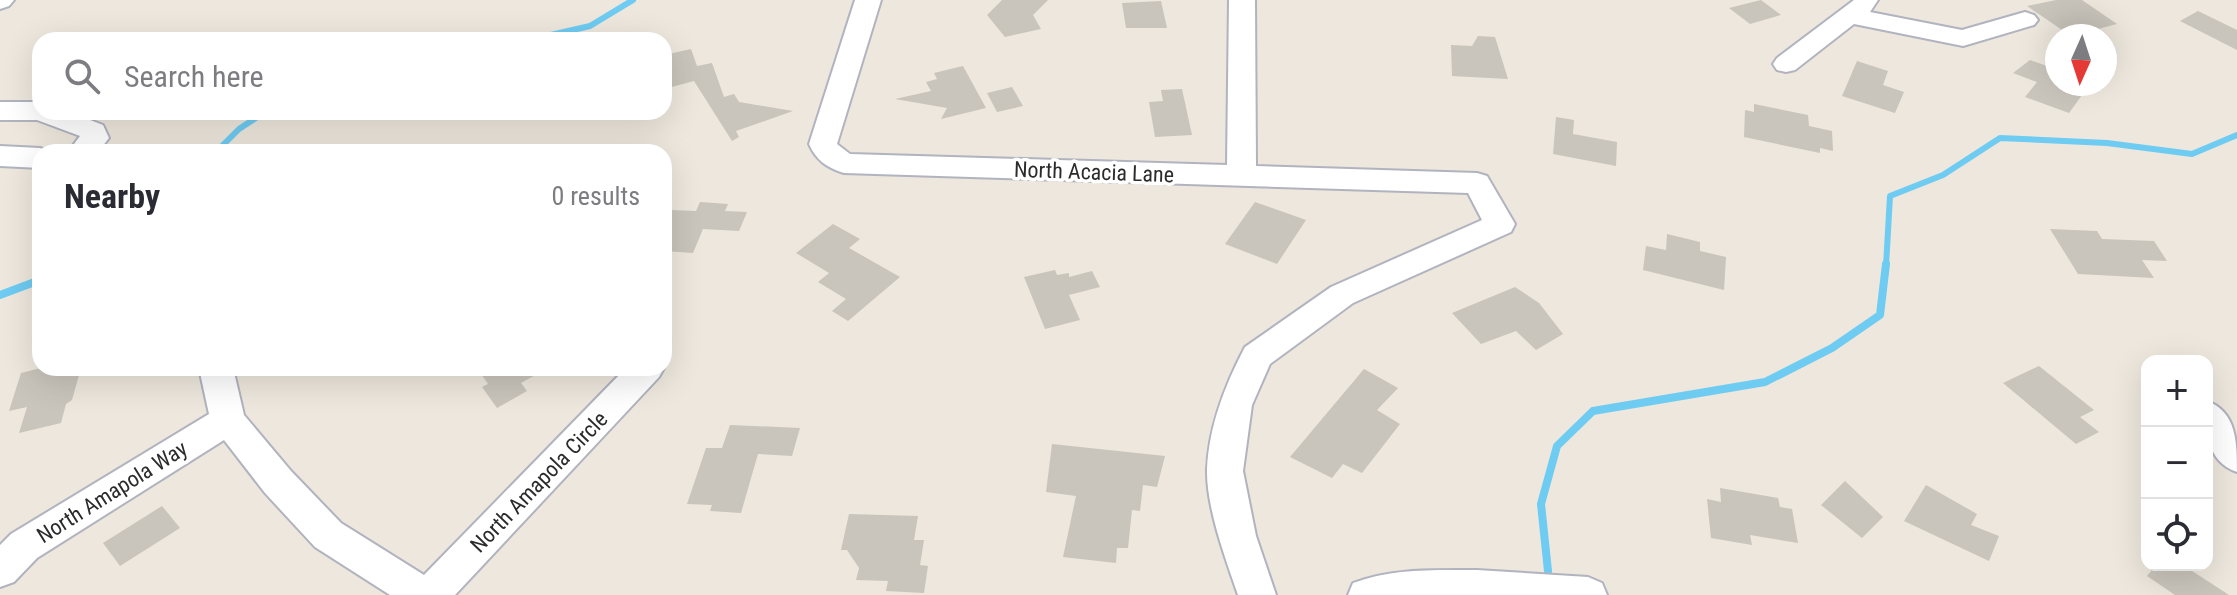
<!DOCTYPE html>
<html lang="en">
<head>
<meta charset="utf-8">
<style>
  :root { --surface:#fff; --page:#f2f2f3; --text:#2b2b33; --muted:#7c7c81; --line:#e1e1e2 }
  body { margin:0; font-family:"Roboto Condensed",sans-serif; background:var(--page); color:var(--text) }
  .controls { position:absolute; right:24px; bottom:24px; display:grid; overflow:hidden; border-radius:16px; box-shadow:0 8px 32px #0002 }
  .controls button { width:72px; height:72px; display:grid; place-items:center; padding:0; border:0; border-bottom:2px solid var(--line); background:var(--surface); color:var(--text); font:40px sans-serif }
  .compass { position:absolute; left:2045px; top:24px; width:72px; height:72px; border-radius:50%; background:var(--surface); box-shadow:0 8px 32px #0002; rotate:183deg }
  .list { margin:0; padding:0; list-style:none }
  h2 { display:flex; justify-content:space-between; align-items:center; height:104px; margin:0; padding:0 32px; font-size:34px }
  h2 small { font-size:26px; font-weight:400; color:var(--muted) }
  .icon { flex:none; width:44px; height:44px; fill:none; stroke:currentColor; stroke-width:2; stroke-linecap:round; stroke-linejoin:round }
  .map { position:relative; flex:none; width:2237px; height:595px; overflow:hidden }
  .search { position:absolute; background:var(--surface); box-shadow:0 8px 32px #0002; left:32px; top:32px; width:640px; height:88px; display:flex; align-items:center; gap:20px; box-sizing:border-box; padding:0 28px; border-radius:24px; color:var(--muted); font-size:30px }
  .panel { position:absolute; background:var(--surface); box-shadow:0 8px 32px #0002; left:32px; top:144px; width:640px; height:232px; border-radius:24px }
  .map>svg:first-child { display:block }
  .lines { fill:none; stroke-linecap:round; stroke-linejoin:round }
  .stream-far1 { stroke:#6ecbf2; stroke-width:6 }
  .stream { stroke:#6ecbf2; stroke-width:8 }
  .building { fill:#c9c5bc }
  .minor-casing { stroke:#b1b3bf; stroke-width:4 }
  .minor { fill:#fff; fill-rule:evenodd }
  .labels { text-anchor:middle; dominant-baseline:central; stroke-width:7; stroke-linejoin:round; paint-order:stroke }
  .street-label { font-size:22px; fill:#2b2b2b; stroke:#fff }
</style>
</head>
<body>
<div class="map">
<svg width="2237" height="595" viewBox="0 0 2237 595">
  <rect width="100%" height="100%" fill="#ede7dd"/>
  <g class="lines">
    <g class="stream-far1">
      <polyline points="529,40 590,26 633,0"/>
      <polyline points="216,152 239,129 265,112"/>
      <polyline points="1886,266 1890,196 1943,175 2000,138 2107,143 2192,154 2237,135"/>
    </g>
    <g class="stream">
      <polyline points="0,295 40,280"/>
      <polyline points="1548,571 1541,504 1557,446 1593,411 1765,382 1832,348 1880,315 1886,264"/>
    </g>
  </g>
  <g class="building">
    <polygon points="1002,0 1048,0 1033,15 1041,29 1005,37 987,15"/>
    <polygon points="1761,0 1781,15 1750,24 1729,8"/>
    <polygon points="2056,0 2082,0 2117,24 2071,36 2027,6"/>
    <polygon points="1161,1 1167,28 1126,28 1122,3"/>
    <polygon points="2198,11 2237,30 2237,50 2180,21"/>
    <polygon points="1478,36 1495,37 1508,79 1452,76 1451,45 1472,46"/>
    <polygon points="691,49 697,66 712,63 724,97 734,94 739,102 793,111 736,131 739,137 732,141 694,81 664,89 664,55"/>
    <polygon points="2057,59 2057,84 2090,84 2069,113 2025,97 2037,82 2013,73 2030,60 2050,67"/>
    <polygon points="1857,61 1888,71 1883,85 1904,92 1895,113 1842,96"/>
    <polygon points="963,66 986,108 941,119 947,108 895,99 931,91 926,82 937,79 934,73"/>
    <polygon points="1012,87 1023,106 997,112 987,93"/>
    <polygon points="1182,89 1192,135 1155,137 1149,102 1163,101 1161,90"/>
    <polygon points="1754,104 1808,115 1809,126 1832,131 1833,151 1820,148 1820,153 1744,137 1745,110 1754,112"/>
    <polygon points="1556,117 1574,120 1573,134 1617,142 1616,166 1553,154"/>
    <polygon points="700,202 728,204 725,211 747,212 739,231 703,229 693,253 664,251 664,223 671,210 696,211"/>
    <polygon points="1255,202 1306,220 1277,264 1225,244"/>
    <polygon points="833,224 860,239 849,248 900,277 848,321 832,311 846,299 818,282 829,273 796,253"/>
    <polygon points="2050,229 2097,231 2102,239 2154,241 2167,261 2142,260 2154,278 2078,274"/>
    <polygon points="1667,234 1700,242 1700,251 1726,257 1724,290 1643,270 1646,246 1666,250"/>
    <polygon points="1055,270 1057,275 1069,273 1069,277 1092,271 1100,287 1069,295 1080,320 1045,329 1024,277"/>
    <polygon points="1515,287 1539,303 1563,334 1536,350 1516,331 1481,344 1452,313"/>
    <polygon points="2039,366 2094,410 2080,417 2099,432 2076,444 2003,383"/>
    <polygon points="41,368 81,368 72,400 66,404 61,423 19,433 27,407 9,411 21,373"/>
    <polygon points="477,368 548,368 521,383 527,391 497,408 482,387 488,384"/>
    <polygon points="1364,369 1398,388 1377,410 1400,424 1362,473 1343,464 1332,478 1290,457"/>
    <polygon points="730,425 800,428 792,456 758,454 741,513 710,511 712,505 687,504 706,448 722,448"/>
    <polygon points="1052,444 1165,456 1157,487 1143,485 1140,511 1132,510 1128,548 1117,548 1116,563 1063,557 1076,496 1046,492"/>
    <polygon points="1845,481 1883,517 1862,538 1821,505"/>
    <polygon points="1926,485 1977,514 1971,525 1999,536 1989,561 1904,521"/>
    <polygon points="1720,488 1778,498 1780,507 1792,509 1798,543 1750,535 1752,545 1711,538 1707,499 1721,502"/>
    <polygon points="162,506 180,528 120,566 103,543"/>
    <polygon points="849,514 918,516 914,540 924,540 920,565 928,566 924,593 886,591 888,581 856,580 859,568 847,550 841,550"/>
    <polygon points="2156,565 2183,565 2229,595 2175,595 2147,576"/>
  </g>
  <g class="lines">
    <g class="minor-casing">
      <g id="minor">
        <polygon points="0,0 14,0 9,6 0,9"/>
        <path d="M855,0H881L837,144L850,154L1227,165L1229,0H1255L1256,166L1477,173L1487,176L1515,224L1511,232L1353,303L1270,364L1252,405L1243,471L1256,536L1276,595H1238C1226,560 1206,507 1207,469C1209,426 1225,385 1245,347L1331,287L1482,220L1468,193L844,173C827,168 816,160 809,144Z"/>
        <polygon points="1854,0 1878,0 1870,12 1962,30 2025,12 2034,15 2038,20 2034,25 1963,46 1854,24 1795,70 1786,72 1777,70 1773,64 1777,58"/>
        <polygon points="0,102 40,102 40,112 70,112 103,125 109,138 98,152 68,152 80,136 37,120 0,120"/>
        <polygon points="0,146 40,148 51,152 40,152 40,168 0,166"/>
        <polygon points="199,368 233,368 244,415 291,471 341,523 424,575 626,368 664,368 659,377 455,595 390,595 315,547 265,493 224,440 37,558 14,582 0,587 0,545 11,534 209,414"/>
        <path d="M2207,401C2237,412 2237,443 2237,472C2205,461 2207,430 2207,401Z"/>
        <path d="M1477,570L1588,577L1602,583L1607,595H1348L1353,583C1392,568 1436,570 1477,570Z"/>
      </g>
    </g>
    <use href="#minor" class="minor"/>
  </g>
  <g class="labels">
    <g class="street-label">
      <text transform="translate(1094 172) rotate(2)">North Acacia Lane</text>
      <text transform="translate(539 482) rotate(-46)">North Amapola Circle</text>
      <text transform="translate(112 492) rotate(-32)">North Amapola Way</text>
    </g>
  </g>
</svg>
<div class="controls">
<button>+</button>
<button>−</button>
<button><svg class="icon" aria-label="locate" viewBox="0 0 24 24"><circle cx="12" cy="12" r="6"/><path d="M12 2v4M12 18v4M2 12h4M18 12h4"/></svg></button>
</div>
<svg class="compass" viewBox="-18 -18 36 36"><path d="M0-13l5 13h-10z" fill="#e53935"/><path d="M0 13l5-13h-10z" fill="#7c7c81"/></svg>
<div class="search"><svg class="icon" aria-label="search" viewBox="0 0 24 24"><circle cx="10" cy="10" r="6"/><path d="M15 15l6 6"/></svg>Search here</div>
<section class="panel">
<h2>Nearby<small>0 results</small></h2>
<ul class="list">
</ul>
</section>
</div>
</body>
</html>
